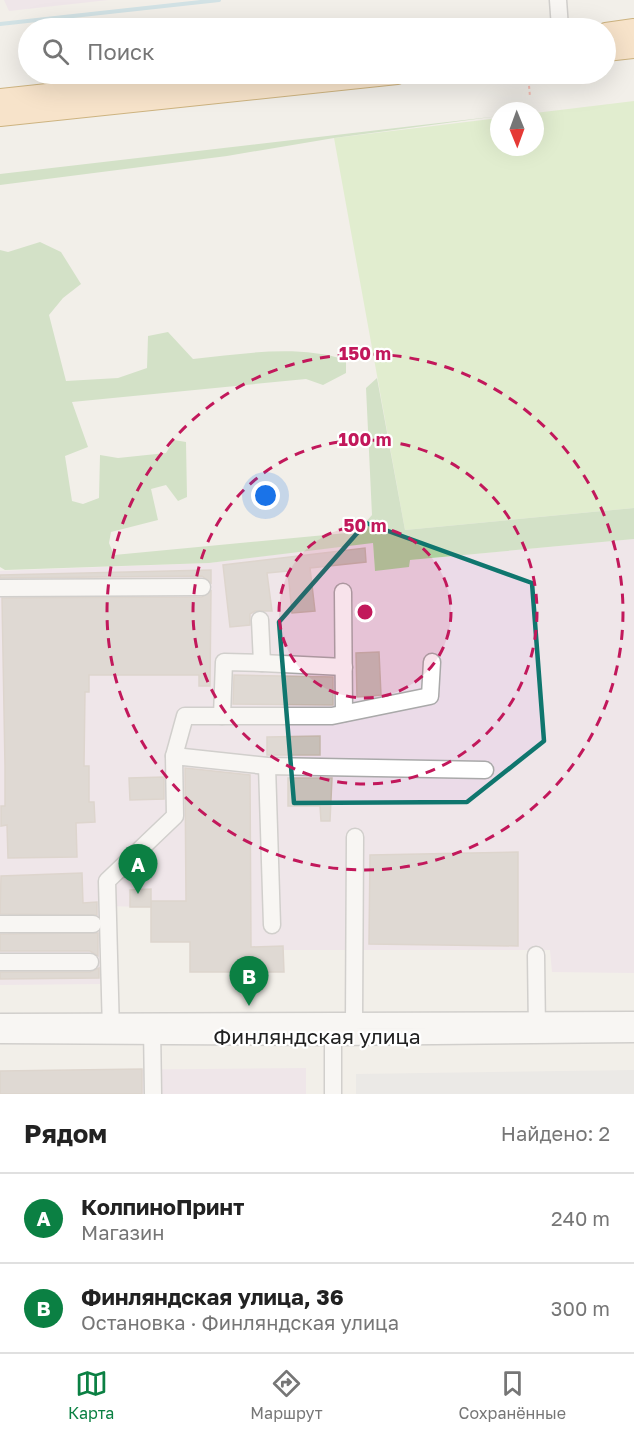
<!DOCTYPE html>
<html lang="ru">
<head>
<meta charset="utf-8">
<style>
  :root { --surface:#fff; --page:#f2f2f2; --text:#222; --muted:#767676; --line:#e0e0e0; --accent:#0b8043 }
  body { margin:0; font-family:"Golos Text",sans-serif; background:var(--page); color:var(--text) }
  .compass { position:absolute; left:490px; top:102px; width:54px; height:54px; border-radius:50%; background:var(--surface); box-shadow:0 6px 24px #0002; rotate:179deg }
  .you { position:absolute; left:266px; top:496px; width:21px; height:21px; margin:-15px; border:4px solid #fff; border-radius:50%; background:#1a73e8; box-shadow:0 0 0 9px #1a73e833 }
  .badge { display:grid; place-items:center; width:39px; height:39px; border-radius:50%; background:var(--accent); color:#fff; font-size:20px; font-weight:700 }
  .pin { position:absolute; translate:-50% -50px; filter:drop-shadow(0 2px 3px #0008) }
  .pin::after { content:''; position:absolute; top:32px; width:21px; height:18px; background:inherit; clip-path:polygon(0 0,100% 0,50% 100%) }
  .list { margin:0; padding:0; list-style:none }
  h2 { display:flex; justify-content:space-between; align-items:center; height:78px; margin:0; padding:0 24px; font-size:26px }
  h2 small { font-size:20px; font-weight:400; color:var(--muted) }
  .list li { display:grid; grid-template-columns:39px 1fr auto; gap:18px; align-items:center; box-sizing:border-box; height:90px; padding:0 24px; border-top:2px solid var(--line) }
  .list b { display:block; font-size:22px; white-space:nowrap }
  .list p { margin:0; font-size:20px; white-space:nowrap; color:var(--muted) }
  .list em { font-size:20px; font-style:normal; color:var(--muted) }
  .icon { flex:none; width:33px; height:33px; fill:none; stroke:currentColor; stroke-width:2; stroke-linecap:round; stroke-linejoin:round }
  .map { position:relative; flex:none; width:634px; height:1094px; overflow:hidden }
  .search { position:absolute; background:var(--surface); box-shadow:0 6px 24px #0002; left:18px; right:18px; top:18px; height:66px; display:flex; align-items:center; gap:15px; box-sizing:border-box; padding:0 21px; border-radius:33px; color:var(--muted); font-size:22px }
  .sheet { height:258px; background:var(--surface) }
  nav { display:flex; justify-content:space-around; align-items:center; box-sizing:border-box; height:84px; border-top:2px solid var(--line); background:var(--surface); font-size:16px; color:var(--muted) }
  nav a { display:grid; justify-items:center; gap:3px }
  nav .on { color:var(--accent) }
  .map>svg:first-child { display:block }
  .industrial { fill:#ebdbe8 }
  .grass { fill:#cdebb0 }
  .forest { fill:#add19e }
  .parking { fill:#e2e2e2 }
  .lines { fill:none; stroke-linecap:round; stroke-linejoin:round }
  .stream { stroke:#aad3df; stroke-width:4 }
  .building { fill:#c7bfb8; stroke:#c4b6ab; stroke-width:1.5 }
  .minor-casing { stroke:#a9a9a9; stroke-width:19 }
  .major-casing { stroke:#a06b00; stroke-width:22 }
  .path { stroke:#fa8072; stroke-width:2; stroke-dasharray:3 3; stroke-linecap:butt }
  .minor { stroke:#fff; stroke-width:16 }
  .major { stroke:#fcd6a4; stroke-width:20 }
  .marked { fill:none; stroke:#0f766e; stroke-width:4.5; stroke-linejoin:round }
  .ring { fill:none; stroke:#c2185b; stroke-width:3; stroke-dasharray:10 8 }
  .labels { text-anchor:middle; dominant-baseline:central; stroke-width:4.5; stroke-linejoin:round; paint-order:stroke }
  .street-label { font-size:21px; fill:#222; stroke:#fff }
  .centre { fill:#c2185b; stroke:#fff; stroke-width:3 }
  .ring-label { font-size:18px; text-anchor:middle; font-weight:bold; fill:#c2185b; stroke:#fff; stroke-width:4.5; stroke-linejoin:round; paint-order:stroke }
</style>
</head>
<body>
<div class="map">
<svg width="634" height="1094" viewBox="0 0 634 1094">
  <rect width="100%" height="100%" fill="#f2efe9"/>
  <g class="industrial">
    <polygon points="4,0 108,0 9,11"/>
    <polygon points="634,539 634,973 552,972 550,950 284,950 284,972 190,972 190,942 151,942 151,907 103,906 99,903 100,984 0,985 0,571 209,563 373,542 375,571 410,560"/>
    <polygon points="306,1068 306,1094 0,1094 0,1071"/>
  </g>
  <polygon class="grass" points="634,101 634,508 405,530 334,138 499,118 499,147 535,147 535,113"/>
  <g class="forest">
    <polygon points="499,116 334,138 227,156 0,185 0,174"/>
    <path d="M40,242L61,252L81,284L63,298L49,315L66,381L118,378L147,368L148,336L168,332L193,359C244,354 296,344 346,360V373L323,385L306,379L72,402L88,447L65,456L72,501L83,504L99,498L100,455L118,458L166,453L174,440L186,442L187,497L178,501L166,485L151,489L158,520L111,532L109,543L114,555L357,532L372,515L366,388L377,378L405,530L634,508V539L410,560L409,567L375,571L373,543L209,563L5,570L0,567V250L8,252Z"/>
  </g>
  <polygon class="parking" points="634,1070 634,1094 356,1094 356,1074"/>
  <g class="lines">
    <polyline class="stream" points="0,24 219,0"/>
  </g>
  <g class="building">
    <polygon points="365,548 366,562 310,568 315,611 292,613 288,571 267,573 272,611 255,611 250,614 250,625 230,627 223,565"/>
    <polygon points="211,570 211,583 202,576 0,578 0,575"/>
    <polygon points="211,591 210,686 199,686 199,675 89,675 89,692 85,692 84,766 89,766 89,802 94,802 95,822 76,823 77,857 8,858 7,825 1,826 1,806 5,806 5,766 2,598 202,597"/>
    <polygon points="379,652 381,695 357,697 356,653"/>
    <polygon points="234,675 333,677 333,705 233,704"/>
    <polygon points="320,736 320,755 267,755 267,737"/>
    <polygon points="185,768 250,775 251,947 283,946 284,972 190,972 190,942 151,942 151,901 186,901"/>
    <polygon points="164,777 164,799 130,800 129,778"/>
    <polygon points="288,778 332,778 330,821 321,821 320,806 288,806"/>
    <polygon points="518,852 518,946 369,944 370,855"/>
    <polygon points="82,873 83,903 97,902 97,915 0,914 1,876"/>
    <polygon points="151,889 151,907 130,907 130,890"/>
    <polygon points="98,933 98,956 90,951 0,951 0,934"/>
    <polygon points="99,968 99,978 0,979 0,972 90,972"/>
    <polygon points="142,1069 142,1094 0,1094 0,1071"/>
  </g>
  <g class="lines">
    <g class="minor-casing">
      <g id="minor">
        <polyline points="558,0 560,28"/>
        <polyline points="0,588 202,587"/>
        <polyline points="343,592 344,713"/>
        <polyline points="262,663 344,667"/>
        <polyline points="222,716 224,662 262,663 260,620"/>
        <polyline points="174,756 185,716 332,716 430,696 432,662"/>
        <polyline points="267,766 272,925"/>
        <polyline points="0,924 93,924"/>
        <polyline points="536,955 537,1031"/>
        <polyline points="0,962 90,962"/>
        <polyline points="354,1021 355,837"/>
        <polyline points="0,1022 634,1020"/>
        <polyline points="152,1026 153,1094"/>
        <polyline points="111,1032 107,881 175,816 174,756 267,766 485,770"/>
        <polyline points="0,1035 333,1037 634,1034"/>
        <polyline points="333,1037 333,1094"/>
      </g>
    </g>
    <g class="major-casing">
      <g id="major">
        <polyline points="606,33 634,29"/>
        <polyline points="606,51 634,48"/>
        <polyline points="0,99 232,74"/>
        <polyline points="0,116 397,74"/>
      </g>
    </g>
    <g class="path">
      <polyline points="523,18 524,28"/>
      <polyline points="528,74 530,97"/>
    </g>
    <use href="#minor" class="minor"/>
    <use href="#major" class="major"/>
  </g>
  <path d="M0 0H634V1094H0ZM366,523L532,583L544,741L467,802L294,803L279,622Z" fill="#f2efe9" fill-opacity=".55" fill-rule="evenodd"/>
  <path class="marked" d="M366,523L532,583L544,741L467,802L294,803L279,622Z"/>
  <circle cx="365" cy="612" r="86" fill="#c2185b" fill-opacity=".12"/>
  <g class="ring">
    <circle cx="365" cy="612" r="86"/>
    <circle cx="365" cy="612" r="172"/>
    <circle cx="365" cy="612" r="258"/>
  </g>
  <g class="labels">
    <g class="street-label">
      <text x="317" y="1036">Финляндская улица</text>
    </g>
  </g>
  <circle cx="365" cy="612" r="9" class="centre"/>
  <g class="ring-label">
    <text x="365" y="360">150 m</text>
    <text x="365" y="446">100 m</text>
    <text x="365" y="532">50 m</text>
  </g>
</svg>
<svg class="compass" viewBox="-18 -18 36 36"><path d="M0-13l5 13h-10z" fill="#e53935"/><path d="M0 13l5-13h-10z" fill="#767676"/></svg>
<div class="you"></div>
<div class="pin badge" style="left:138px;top:894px">A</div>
<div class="pin badge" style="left:249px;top:1006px">B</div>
<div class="search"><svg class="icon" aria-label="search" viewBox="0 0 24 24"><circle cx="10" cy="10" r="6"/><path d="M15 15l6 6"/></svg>Поиск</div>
</div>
<section class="sheet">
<h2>Рядом<small>Найдено: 2</small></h2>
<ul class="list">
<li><span class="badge">A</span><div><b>КолпиноПринт</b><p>Магазин</p></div><em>240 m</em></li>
<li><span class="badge">B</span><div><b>Финляндская улица, 36</b><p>Остановка · Финляндская улица</p></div><em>300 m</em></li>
</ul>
</section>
<nav>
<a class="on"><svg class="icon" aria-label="map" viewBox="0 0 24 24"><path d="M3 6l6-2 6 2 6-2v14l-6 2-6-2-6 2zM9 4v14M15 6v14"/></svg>Карта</a>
<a><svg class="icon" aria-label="directions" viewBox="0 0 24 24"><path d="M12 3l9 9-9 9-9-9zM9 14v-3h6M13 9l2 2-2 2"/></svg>Маршрут</a>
<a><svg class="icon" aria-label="saved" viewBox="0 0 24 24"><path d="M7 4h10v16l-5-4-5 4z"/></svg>Сохранённые</a>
</nav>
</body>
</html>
